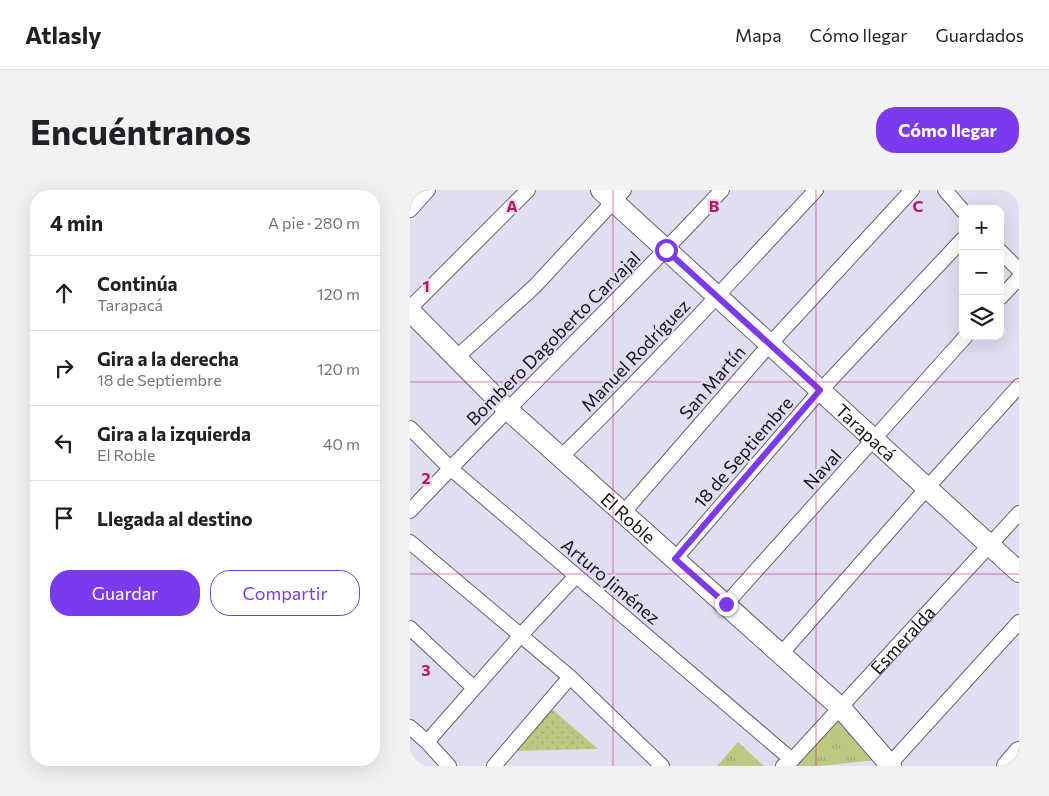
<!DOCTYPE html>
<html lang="es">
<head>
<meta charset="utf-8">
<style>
  :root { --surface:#fff; --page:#f2f2f2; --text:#202124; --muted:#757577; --line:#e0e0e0; --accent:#7c3aed }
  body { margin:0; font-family:Commissioner,sans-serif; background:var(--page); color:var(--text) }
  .controls { position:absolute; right:15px; top:15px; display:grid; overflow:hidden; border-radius:10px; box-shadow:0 5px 20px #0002 }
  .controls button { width:45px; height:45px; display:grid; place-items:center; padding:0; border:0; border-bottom:1px solid var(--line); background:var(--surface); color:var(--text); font:25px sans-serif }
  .stop { position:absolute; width:15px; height:15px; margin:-11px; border:4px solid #7c3aed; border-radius:50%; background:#fff }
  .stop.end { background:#7c3aed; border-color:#fff; box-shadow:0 1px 5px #0008 }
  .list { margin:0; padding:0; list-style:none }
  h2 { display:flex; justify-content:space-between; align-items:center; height:65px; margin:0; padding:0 20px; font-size:21px }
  h2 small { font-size:16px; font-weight:400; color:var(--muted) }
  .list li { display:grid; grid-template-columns:32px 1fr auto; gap:15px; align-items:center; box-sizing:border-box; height:75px; padding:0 20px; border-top:1px solid var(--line) }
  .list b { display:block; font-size:19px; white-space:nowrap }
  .list p { margin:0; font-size:16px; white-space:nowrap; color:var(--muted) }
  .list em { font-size:16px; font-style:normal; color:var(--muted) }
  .actions { display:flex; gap:10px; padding:15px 20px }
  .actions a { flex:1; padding:11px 0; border:1px solid var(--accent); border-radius:20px; text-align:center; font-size:18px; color:var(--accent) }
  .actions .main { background:var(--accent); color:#fff }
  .icon { flex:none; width:28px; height:28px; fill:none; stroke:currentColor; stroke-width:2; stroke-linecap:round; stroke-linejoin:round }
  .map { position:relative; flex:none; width:609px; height:576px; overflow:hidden; border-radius:20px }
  header { display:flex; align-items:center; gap:30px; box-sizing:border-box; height:70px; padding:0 25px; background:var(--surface); border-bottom:1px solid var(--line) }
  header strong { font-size:24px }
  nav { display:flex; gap:28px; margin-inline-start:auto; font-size:18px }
  .intro { display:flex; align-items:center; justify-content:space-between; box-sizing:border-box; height:120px; padding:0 30px }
  h1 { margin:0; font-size:35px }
  .button { padding:12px 22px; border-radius:20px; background:var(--accent); color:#fff; font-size:18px; font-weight:700 }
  main { display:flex; gap:30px; padding:0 30px }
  aside { flex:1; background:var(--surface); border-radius:20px; box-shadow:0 5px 20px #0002 }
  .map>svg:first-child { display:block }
  .grass { fill:url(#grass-tufts) }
  .park { fill:url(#park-dots) }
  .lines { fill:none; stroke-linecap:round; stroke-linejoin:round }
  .street-casing { stroke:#636171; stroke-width:16 }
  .secondary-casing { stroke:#636171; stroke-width:22 }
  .street { stroke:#fff; stroke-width:14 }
  .secondary { stroke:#fff; stroke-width:20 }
  .route { stroke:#7c3aed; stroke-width:6 }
  .grid { fill:none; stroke:#c2185b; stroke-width:1; stroke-opacity:0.55 }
  .labels { text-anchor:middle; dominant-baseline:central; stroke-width:4.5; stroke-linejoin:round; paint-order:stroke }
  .street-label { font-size:18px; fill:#131219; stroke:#e0def1 }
  .grid-label { font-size:16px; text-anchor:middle; font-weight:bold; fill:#c2185b; stroke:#e0def1; stroke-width:4.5; stroke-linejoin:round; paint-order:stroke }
</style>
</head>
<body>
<header>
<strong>Atlasly</strong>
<nav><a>Mapa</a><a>Cómo llegar</a><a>Guardados</a></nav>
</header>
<div class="intro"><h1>Encuéntranos</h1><a class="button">Cómo llegar</a></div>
<main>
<aside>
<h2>4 min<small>A pie · 280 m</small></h2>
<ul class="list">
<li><svg class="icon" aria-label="ahead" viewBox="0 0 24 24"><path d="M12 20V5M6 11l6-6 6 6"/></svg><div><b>Continúa</b><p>Tarapacá</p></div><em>120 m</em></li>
<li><svg class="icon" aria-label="right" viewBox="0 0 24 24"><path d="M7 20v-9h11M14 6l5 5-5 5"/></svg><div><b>Gira a la derecha</b><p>18 de Septiembre</p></div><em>120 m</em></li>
<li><svg class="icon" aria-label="left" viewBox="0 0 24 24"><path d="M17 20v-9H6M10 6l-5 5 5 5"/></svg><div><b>Gira a la izquierda</b><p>El Roble</p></div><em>40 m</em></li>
<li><svg class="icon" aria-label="arrive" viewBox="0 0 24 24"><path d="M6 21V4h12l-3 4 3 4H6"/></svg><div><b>Llegada al destino</b></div></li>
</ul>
<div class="actions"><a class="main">Guardar</a><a>Compartir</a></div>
</aside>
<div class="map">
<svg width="609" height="576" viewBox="0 0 609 576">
  <defs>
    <pattern id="grass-tufts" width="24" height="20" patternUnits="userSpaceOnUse" patternTransform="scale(1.25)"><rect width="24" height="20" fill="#bdc983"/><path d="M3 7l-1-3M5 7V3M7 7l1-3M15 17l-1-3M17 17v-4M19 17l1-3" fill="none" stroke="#a2ac71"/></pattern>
    <pattern id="park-dots" width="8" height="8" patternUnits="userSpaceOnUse" patternTransform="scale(1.25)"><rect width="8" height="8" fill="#bdc983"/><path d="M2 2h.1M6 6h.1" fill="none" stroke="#a2ac71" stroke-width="1.8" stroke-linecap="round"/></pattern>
  </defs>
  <rect width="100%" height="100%" fill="#e0def1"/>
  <g class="grass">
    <polygon points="436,532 466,570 410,576 385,576 425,533"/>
    <polygon points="328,552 354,576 307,576"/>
  </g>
  <polygon class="park" points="142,519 188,559 105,561"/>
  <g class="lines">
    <g class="street-casing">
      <g id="street">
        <polyline points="535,0 553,21"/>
        <polyline points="0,20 18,0"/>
        <polyline points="590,61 609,80"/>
        <polyline points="590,108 609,88"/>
        <polyline points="0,118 118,0"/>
        <polyline points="46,168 125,96 214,0"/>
        <polyline points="0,238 40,278 382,570"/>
        <path d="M151,267C239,181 322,90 406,0"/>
        <path d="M0,321C102,212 210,110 312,0"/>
        <polyline points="213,323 360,154 502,0"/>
        <polyline points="0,352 160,487 252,576"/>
        <polyline points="265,369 410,201 553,49"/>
        <polyline points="316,414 556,146"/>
        <polyline points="0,438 64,498"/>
        <polyline points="371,464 517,298 609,196"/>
        <polyline points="0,537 17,552 39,576"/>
        <polyline points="17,552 111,445 166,386"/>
        <polyline points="480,574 609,432"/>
        <polyline points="84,576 160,487"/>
        <path id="s1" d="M373,576L382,570L609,323"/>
      </g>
    </g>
    <g class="secondary-casing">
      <g id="secondary">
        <path id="s2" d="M191,0L609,382"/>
        <path id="s3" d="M0,121L98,220L431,518L481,576"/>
        <polyline points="597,576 609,562"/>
      </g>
    </g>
    <use href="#street" class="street"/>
    <use href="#secondary" class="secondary"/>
  </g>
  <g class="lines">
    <polyline class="route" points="256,60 410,200 265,369 316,414"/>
  </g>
  <path class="grid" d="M203,0V576M406,0V576M0,192H609M0,384H609"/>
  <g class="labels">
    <g class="street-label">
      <text transform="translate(143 148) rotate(-45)">Bombero Dagoberto Carvajal</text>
      <text transform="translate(225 165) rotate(-46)">Manuel Rodríguez</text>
      <text transform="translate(302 192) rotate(-49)">San Martín</text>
      <text stroke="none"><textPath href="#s2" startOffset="359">Tarapacá</textPath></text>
      <text transform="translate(333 262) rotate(-49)">18 de Septiembre</text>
      <text transform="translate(412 279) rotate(-48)">Naval</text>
      <text stroke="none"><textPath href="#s3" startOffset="301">El Roble</textPath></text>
      <text transform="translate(201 391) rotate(40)">Arturo Jiménez</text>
      <text stroke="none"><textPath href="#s1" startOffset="174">Esmeralda</textPath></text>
    </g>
  </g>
  <g class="grid-label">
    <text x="102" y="22">A</text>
    <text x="304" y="22">B</text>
    <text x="508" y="22">C</text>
    <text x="16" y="102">1</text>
    <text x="16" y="294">2</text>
    <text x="16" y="486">3</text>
  </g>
</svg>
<div class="controls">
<button>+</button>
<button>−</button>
<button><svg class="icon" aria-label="layers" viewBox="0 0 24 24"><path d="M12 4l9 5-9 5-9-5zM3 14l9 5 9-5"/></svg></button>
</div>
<div class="stop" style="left:256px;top:60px"></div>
<div class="stop end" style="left:316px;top:414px"></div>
</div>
</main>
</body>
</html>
